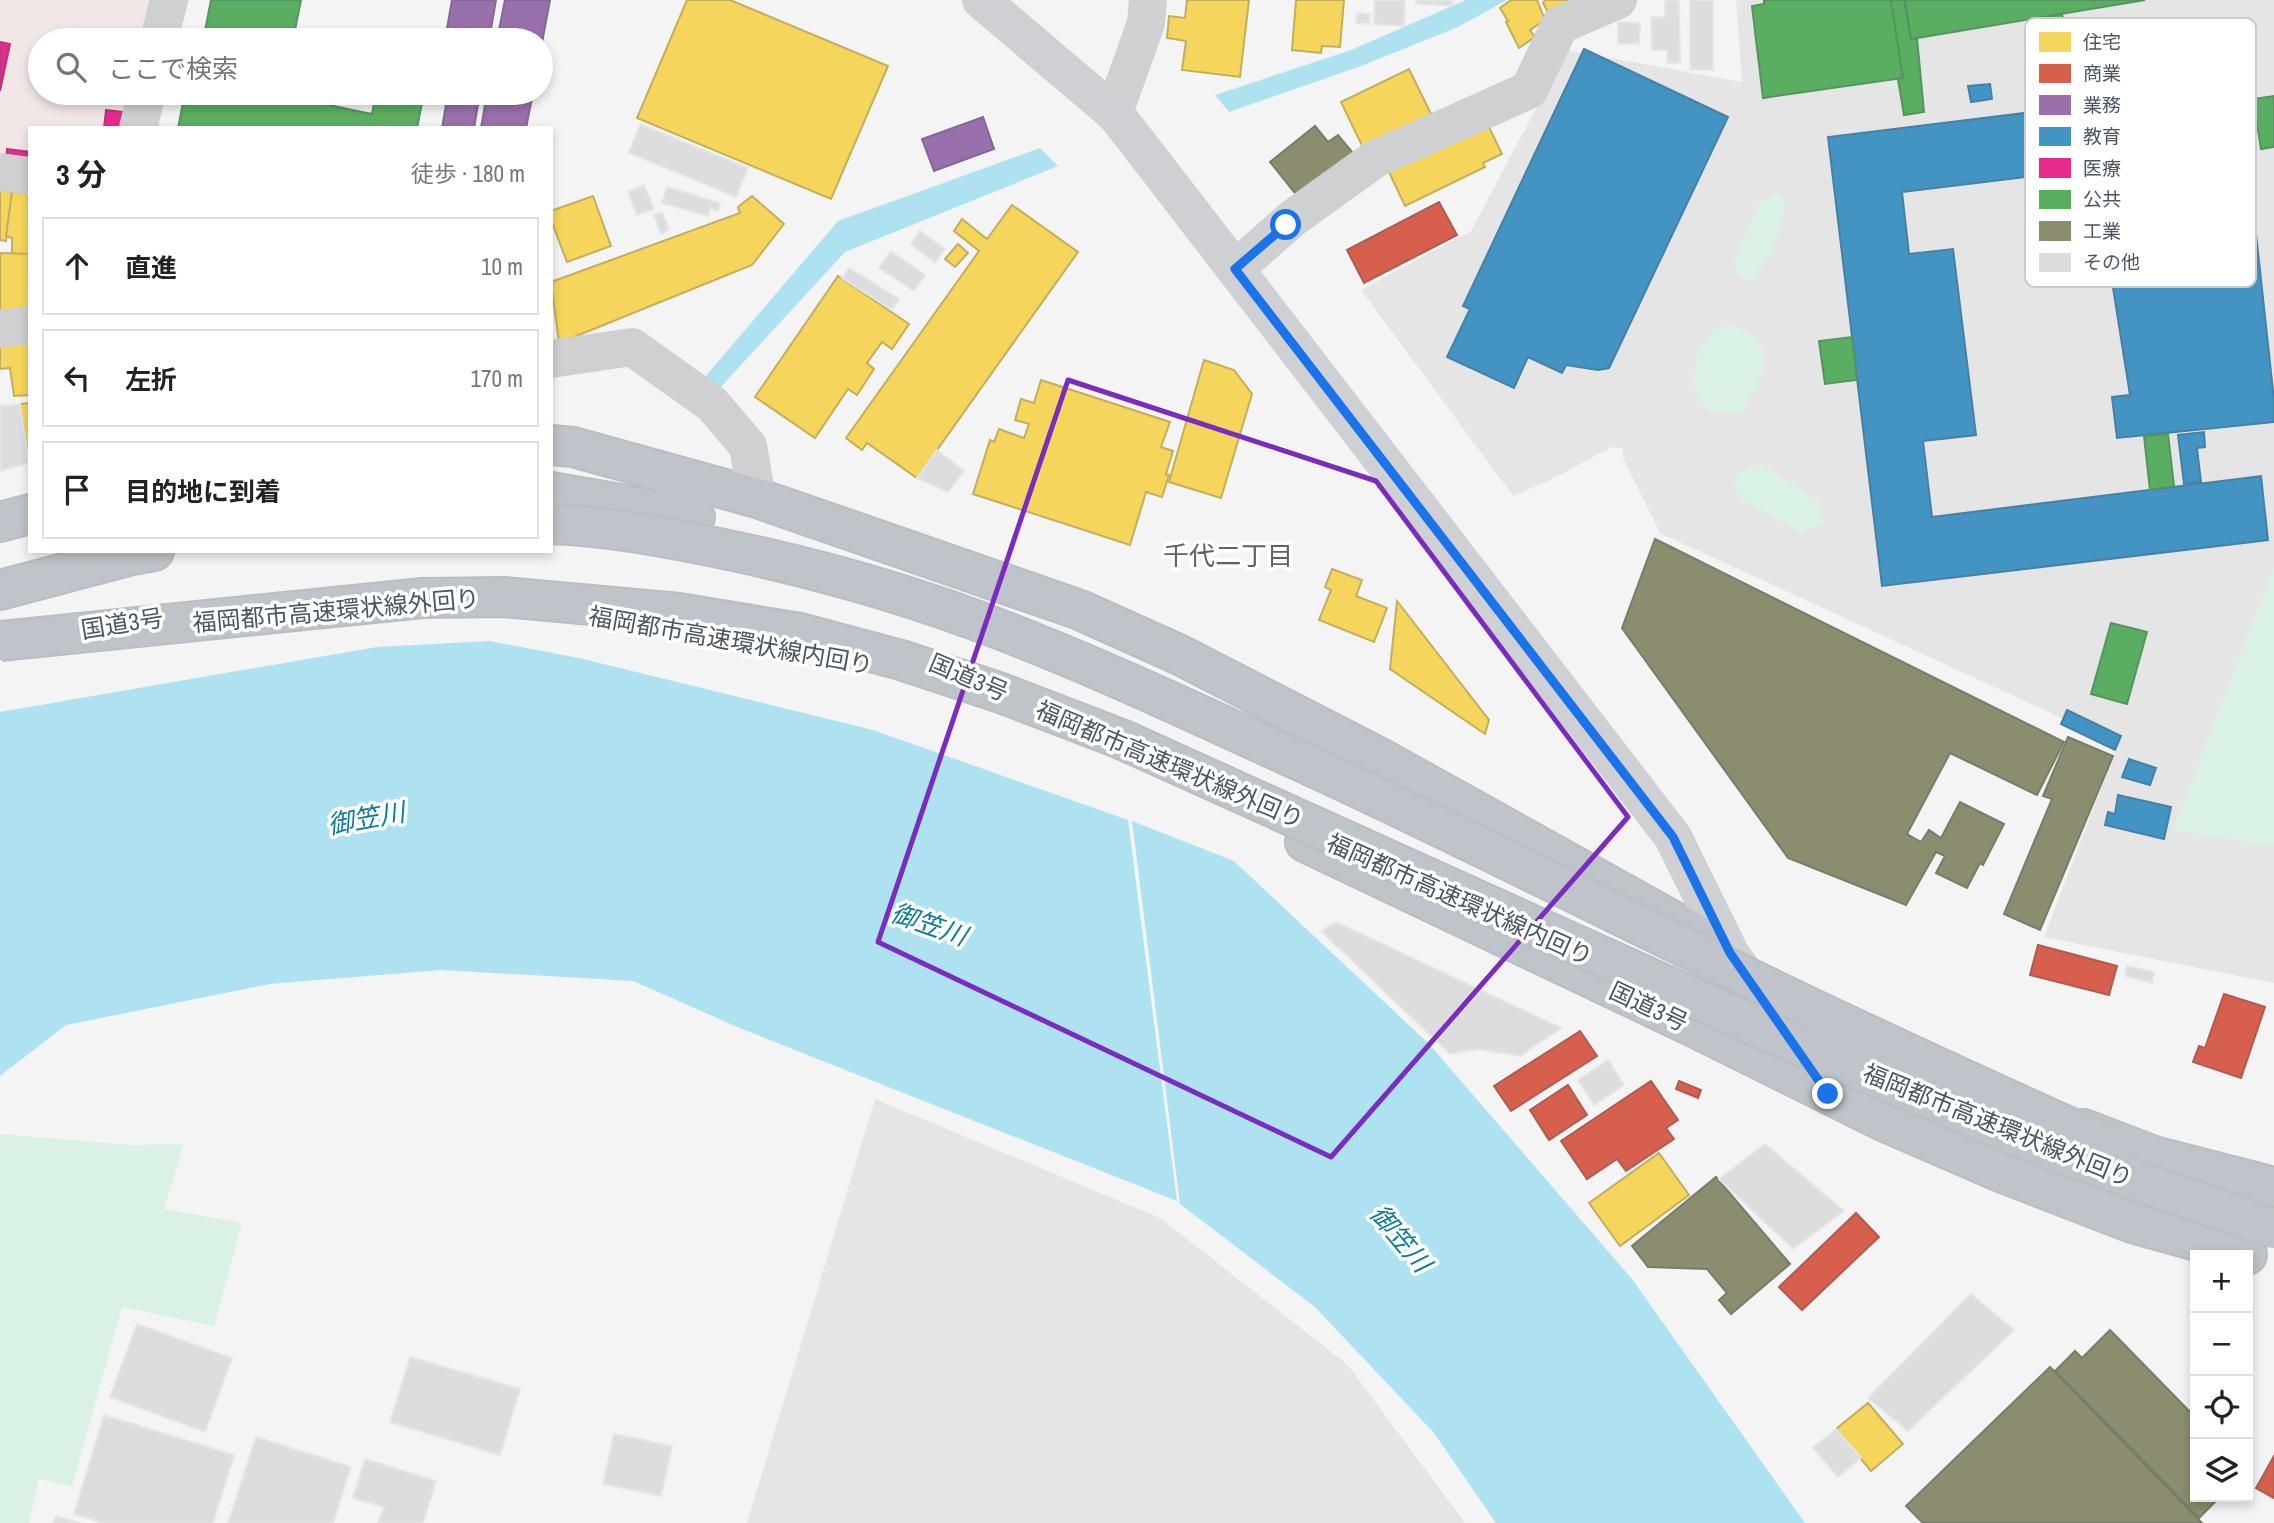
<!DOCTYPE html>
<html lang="ja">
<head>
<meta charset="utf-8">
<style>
  :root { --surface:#fff; --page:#f6f6f6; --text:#222; --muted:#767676; --line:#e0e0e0 }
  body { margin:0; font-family:"Archivo Narrow","Noto Sans JP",sans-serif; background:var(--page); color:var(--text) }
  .controls { position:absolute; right:21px; bottom:21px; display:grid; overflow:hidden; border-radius:0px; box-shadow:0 4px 10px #0003 }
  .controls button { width:63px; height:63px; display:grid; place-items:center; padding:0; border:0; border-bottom:2px solid var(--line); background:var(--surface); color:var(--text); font:35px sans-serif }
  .stop { position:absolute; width:21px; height:21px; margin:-16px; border:5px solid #1a73e8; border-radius:50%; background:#fff }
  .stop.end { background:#1a73e8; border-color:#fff; box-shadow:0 2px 7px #0008 }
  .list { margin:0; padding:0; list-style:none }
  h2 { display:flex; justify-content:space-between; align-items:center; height:91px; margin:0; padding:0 28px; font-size:30px }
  h2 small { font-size:23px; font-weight:400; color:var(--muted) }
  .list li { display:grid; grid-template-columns:46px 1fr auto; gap:21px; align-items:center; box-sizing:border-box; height:98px; margin:0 14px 14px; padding:0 14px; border:2px solid var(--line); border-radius:0px }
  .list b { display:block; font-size:26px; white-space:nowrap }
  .list em { font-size:23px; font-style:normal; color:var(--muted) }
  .icon { flex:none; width:38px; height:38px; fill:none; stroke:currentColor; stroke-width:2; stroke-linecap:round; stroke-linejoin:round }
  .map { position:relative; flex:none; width:2274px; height:1523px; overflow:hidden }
  .search { position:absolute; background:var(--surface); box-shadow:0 4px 10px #0003; left:28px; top:28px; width:525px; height:77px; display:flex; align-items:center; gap:18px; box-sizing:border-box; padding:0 24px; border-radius:38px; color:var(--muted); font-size:26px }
  .panel { position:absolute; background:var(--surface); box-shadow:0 4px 10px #0003; left:28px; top:126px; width:525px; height:427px; border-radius:0px }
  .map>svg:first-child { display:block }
  .education { fill:#e6e5e6 }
  .medical { fill:#f1e7e6 }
  .green { fill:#d9f2e3 }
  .water { fill:#aee2f0 }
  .homes { fill:#f6d55c; stroke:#c2af5e; stroke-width:2 }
  .shops { fill:#d6604d; stroke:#ac5d53; stroke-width:2 }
  .offices { fill:#9970ab; stroke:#816895; stroke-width:2 }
  .schools { fill:#4393c3; stroke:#4581a6; stroke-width:2 }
  .health { fill:#e7298a; stroke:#b8367e; stroke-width:2 }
  .public { fill:#5aae61; stroke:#559461; stroke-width:2 }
  .industry { fill:#8c8c6e; stroke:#787c6a; stroke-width:2 }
  .building { fill:#ddddde; stroke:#e5e6e7; stroke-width:2 }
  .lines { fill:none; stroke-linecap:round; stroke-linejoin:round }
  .highway-casing { stroke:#b9bec3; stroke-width:42 }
  .street { stroke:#ced0d2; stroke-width:38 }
  .secondary { stroke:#ced0d4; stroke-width:38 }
  .highway { stroke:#bec4c9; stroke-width:38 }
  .highway-bridge-casing { stroke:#b9bec3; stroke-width:42; stroke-linecap:butt }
  .highway-bridge { stroke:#bec4c9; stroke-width:38 }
  .route { stroke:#1a73e8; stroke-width:9 }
  .marked { fill:none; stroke:#7b2cbf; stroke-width:5; stroke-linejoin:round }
  .labels { text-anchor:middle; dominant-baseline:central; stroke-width:7; stroke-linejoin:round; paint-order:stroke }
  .street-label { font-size:24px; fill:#4a5661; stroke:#fff }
  .neighbourhood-label { font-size:26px; fill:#5f6368; stroke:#fff }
  .water-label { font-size:26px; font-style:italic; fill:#0c7c9b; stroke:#fff }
  .key { fill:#fff; stroke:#c9ccd0; stroke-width:2 }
  .key-label { font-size:19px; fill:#4a5661 }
</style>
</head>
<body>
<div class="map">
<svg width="2274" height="1523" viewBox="0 0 2274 1523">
  <rect width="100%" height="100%" fill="#f4f4f4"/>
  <g class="education">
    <polygon points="1736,0 2274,0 2274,983 2044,937 2118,744 1660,533 1623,458 1623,449 1612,447 1546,482 1513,496 1361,290 1471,231 1567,50 1742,82"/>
    <polygon points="875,1099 1160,1218 1348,1365 1465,1523 747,1523"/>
  </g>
  <polygon class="medical" points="0,0 161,0 152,40 40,40 40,93 139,93 123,128 30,128 30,164 0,159"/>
  <g class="green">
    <path d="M1775,194L1785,199C1786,223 1767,264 1750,280L1736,275L1735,261L1759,203Z"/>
    <path d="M1731,325C1783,343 1763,377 1742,411H1707L1693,386L1698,349L1716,328Z"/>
    <polygon points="1761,464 1820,503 1823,523 1801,533 1742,499 1735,488 1736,475 1747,468"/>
    <polygon points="2274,567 2274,846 2173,830"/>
    <polygon points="0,1134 131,1145 184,1144 164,1209 242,1223 214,1326 122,1307 72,1486 39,1479 29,1523 0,1523"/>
  </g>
  <g class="water">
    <polygon points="1466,0 1507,0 1458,27 1361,66 1229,112 1215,95 1351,50"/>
    <polygon points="1040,148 1058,166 845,252 718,390 704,378 838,221"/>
    <polygon points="489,641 579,658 873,730 1128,820 1177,1201 742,1029 633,981 441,970 270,984 66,1025 0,1076 0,712 377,647"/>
    <polygon points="1132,821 1234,861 1429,1044 1632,1279 1805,1523 1496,1523 1434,1433 1315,1307 1180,1204"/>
  </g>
  <g class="homes">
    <polygon points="687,0 730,0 888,66 831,199 637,118"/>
    <polygon points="1187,0 1249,0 1240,77 1182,70 1186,41 1167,38 1169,16 1185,18"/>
    <polygon points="1296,0 1344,0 1340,47 1322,46 1321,53 1292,50"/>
    <polygon points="1511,0 1537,0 1545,20 1530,30 1535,37 1519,48 1506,22 1508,21 1500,8"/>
    <polygon points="1545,0 1589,0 1551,18 1543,3"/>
    <polygon points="1409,69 1434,120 1366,154 1341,102"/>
    <polygon points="1487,123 1502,154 1483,163 1485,167 1405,206 1388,170"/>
    <polygon points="0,190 12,192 6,241 0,240"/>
    <polygon points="12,192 30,194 30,254 12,254 12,238 6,236"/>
    <polygon points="593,196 611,246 567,262 551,220 551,211"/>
    <polygon points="752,196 784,224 752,265 559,343 551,282 740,213 738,207"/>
    <polygon points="1012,205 1078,252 917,478 867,443 862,450 846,438 979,251 954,231 962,219 987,239"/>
    <polygon points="958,244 968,253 955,267 945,259"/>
    <polygon points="0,253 30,254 30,312 0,316"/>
    <polygon points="838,276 909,324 892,349 882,342 867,363 874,369 857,395 848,389 815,438 755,397"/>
    <polygon points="30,342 30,395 14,396 10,368 0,369 0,345"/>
    <polygon points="1204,360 1234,370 1252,394 1221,498 1169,482"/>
    <polygon points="1041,380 1170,422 1161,447 1173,451 1166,474 1169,475 1162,497 1146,492 1130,545 973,494 990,440 994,442 999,429 1024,438 1029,424 1015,420 1021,399 1034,403"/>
    <polygon points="30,403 30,463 29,463 20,404"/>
    <polygon points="1332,569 1362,580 1356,596 1387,608 1374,642 1319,620 1331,590 1325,587"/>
    <polygon points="1397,601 1489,720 1485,734 1390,669"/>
    <polygon points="1659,1153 1689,1195 1620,1246 1589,1203"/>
    <polygon points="1868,1403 1903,1444 1871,1471 1836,1429"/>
  </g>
  <g class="shops">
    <polygon points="1439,202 1457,235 1364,283 1347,250"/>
    <polygon points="2038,945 2117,966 2109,995 2030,975"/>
    <polygon points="2224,994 2265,1007 2241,1078 2193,1062 2199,1046 2205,1048"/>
    <polygon points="1580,1031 1597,1056 1511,1111 1494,1086"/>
    <polygon points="1651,1081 1678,1120 1666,1128 1674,1139 1626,1171 1617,1159 1587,1179 1561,1141"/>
    <polygon points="1679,1081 1701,1090 1698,1098 1676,1089"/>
    <polygon points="1568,1085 1587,1115 1549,1140 1530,1110"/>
    <polygon points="1856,1213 1879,1237 1802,1310 1779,1287"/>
    <polygon points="2274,1456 2274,1498 2256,1488"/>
  </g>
  <g class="offices">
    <polygon points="452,0 496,0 489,40 445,40"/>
    <polygon points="505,0 550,0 541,48 541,40 497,40"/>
    <polygon points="448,93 480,93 474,128 442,128"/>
    <polygon points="487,93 533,93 526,128 481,128"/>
    <polygon points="983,117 994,149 934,171 922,139"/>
  </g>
  <g class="schools">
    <polygon points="1584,49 1728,117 1609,368 1598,370 1566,365 1562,373 1528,357 1514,388 1447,357 1470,309 1463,306"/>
    <polygon points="1990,84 1992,99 1971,102 1968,86"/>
    <polygon points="2238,87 2246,150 1902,192 1909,254 1953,249 1976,435 1923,441 1932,517 2261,476 2268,540 1882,586 1828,137"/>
    <polygon points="2251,187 2274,400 2274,422 2117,438 2112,397 2130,395 2108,256 2097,258 2092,210"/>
    <polygon points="2204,432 2205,447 2197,448 2201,482 2184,484 2178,435"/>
    <polygon points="2067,710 2121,736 2115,750 2061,724"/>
    <polygon points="2129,759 2156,768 2150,785 2122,777"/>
    <polygon points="2118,795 2171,807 2164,839 2105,825 2108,812 2115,814"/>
  </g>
  <g class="health">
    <polygon points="0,42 10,44 0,91"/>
    <polygon points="106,110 124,112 120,128 104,128"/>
    <polygon points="7,149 30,152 30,163 6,160"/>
  </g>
  <g class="public">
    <polygon points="211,0 301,0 293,40 225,40 204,36"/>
    <polygon points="1764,0 1891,0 1903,78 1763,98 1752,6 1764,4"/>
    <polygon points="1891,0 1904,0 1911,39 1917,38 1924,112 1904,115 1898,79 1903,78"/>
    <polygon points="1905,0 2145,0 1911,39"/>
    <polygon points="2062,14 2077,106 2054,110 2039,18"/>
    <polygon points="297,34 323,40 296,40"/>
    <polygon points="185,93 311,93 309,101 372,114 376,93 424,93 417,128 178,128"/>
    <polygon points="2274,96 2274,147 2261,149 2253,99"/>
    <polygon points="1852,337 1857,380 1825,384 1819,341"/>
    <polygon points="2168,434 2174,486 2150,490 2144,436"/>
    <polygon points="2111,623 2147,632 2127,704 2091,694"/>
  </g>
  <g class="industry">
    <polygon points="1315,126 1328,142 1338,135 1358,159 1303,203 1270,162"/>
    <polygon points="1655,539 2064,742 2037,795 1950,753 1907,834 1921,842 1929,830 1941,838 1960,802 2004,824 1983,865 1980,863 1967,888 1936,873 1945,856 1936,852 1906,905 1788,858 1622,628"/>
    <polygon points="2068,737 2113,756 2040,930 2004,914 2052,799 2043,796"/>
    <polygon points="1716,1177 1790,1264 1731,1314 1719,1300 1727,1293 1707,1269 1648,1267 1632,1246"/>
    <polygon points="2110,1330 2195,1417 2195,1497 2220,1497 2199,1518 2055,1371 2075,1351 2082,1358"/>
    <polygon points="2050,1367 2202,1523 1923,1523 1906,1506"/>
  </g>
  <g class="building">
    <polygon points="1375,0 1405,0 1404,26 1374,24"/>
    <polygon points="1416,0 1453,0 1452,6 1416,4"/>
    <polygon points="1665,0 1679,0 1680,63 1667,63 1667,50 1652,50 1651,17 1665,17"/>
    <rect x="1690" y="0" width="23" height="70"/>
    <polygon points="1357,13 1370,14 1369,24 1356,23"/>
    <polygon points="1618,22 1640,23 1639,44 1618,44"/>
    <polygon points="640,124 748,168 736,197 629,153"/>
    <polygon points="644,185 654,209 637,215 628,192"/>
    <polygon points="667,187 720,203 718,211 710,208 708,216 662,203"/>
    <polygon points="662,212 669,230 661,234 654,215"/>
    <polygon points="920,231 945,249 935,263 911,244"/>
    <polygon points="891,251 925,275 914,291 879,268"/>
    <polygon points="849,268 899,299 892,310 842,278"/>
    <polygon points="20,404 29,463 0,471 0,406"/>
    <polygon points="937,450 964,471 948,492 917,478"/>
    <polygon points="1336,922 1561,1028 1520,1056 1478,1049 1450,1054 1321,931"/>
    <polygon points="2127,966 2154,972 2152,983 2125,976"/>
    <polygon points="1608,1060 1624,1085 1594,1105 1578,1080"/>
    <polygon points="1765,1144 1844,1211 1793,1249 1719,1179"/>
    <polygon points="1971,1294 2014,1330 1908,1431 1868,1398"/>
    <polygon points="137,1324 232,1358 205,1432 110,1397"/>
    <polygon points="410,1357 520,1389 500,1455 390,1422"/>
    <polygon points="104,1415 234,1455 213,1523 103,1523 74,1514"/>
    <polygon points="1836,1429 1861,1458 1838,1477 1813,1448"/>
    <polygon points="614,1434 672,1446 661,1496 603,1484"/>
    <polygon points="256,1437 351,1467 333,1523 228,1523"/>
    <polygon points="365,1459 436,1481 423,1523 378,1523 384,1507 353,1498"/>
    <polygon points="56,1516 80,1523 53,1523"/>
  </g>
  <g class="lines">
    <g class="highway-casing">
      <g id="highway">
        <polyline points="551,445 573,447 757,498 1080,610 1180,655 1382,759 1702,937"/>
        <polyline points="551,492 695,517"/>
        <polyline points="0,522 30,514"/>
        <polyline points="0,590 132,555 154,551"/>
        <polyline points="1305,842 1698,1029 1883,1121 1998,1171 2132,1223 2247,1255"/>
        <polyline points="2084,1129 2154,1156 2274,1187"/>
      </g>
    </g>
    <g class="street">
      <polyline points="159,40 169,0"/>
      <polyline points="1114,113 1146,23 1148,0"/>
      <polyline points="138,128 147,93"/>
      <polyline points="0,172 30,176"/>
      <polyline points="1235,269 1293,218 1375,159 1529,90 1560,25 1618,0"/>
      <polyline points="0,329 30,325"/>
      <polyline points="551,359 632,347 712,404 748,446 757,498"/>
    </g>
    <polyline class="secondary" points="981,0 1114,113 1134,138 1673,837 1730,953 1800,1054"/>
    <use href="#highway" class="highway"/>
    <g class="highway-bridge-casing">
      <g id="highway-bridge">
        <path d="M551,524C608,526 664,537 719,548C816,568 912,595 1004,631C1105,670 1202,716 1300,761C1444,827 1585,899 1728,968C1855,1030 1984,1089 2113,1147"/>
        <polyline points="0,641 423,598 504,597 679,613 800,633 901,660 1001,693 1121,739 1778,1036 2041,1146 2274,1229"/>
      </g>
    </g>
    <use href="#highway-bridge" class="highway-bridge"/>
  </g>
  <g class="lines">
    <polyline class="route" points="1286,225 1235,269 1673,837 1730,953 1828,1094"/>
  </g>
  <path class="marked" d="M1068,380L1376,481L1628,817L1331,1157L878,942Z"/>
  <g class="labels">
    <g class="street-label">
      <text transform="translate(336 610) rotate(-5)">福岡都市高速環状線外回り</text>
      <text transform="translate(122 623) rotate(-9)">国道3号</text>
      <text transform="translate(731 640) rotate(10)">福岡都市高速環状線内回り</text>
      <text transform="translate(969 677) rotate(23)">国道3号</text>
      <text transform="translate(1170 764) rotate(23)">福岡都市高速環状線外回り</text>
      <text transform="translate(1460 899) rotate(24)">福岡都市高速環状線内回り</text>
      <text transform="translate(1649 1006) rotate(25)">国道3号</text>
      <text transform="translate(1998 1125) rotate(22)">福岡都市高速環状線外回り</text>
    </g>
    <g class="neighbourhood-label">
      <text x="1228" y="555">千代二丁目</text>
    </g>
    <g class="water-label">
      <text transform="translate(366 818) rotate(-10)">御笠川</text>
      <text transform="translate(929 924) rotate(19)">御笠川</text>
      <text transform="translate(1401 1238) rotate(50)">御笠川</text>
    </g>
  </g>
  <rect x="2025" y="18" width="231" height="269" rx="10" class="key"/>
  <rect x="2039" y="32" width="32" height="20" fill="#f6d55c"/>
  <rect x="2039" y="64" width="32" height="19" fill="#d6604d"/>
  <rect x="2039" y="95" width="32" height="20" fill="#9970ab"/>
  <rect x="2039" y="127" width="32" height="19" fill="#4393c3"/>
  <rect x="2039" y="158" width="32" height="20" fill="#e7298a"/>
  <rect x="2039" y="190" width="32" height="19" fill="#5aae61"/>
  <rect x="2039" y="221" width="32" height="20" fill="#8c8c6e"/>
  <rect x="2039" y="253" width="32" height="19" fill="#ddddde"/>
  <g class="key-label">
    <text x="2083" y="49">住宅</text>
    <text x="2083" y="80">商業</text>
    <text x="2083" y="112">業務</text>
    <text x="2083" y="143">教育</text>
    <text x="2083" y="175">医療</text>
    <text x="2083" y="206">公共</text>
    <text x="2083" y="238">工業</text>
    <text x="2083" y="269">その他</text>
  </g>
</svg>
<div class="controls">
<button>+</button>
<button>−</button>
<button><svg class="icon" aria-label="locate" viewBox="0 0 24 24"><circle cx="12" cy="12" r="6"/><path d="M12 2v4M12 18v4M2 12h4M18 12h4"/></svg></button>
<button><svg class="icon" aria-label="layers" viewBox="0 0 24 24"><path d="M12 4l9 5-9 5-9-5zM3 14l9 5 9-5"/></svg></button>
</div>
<div class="stop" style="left:1286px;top:225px"></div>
<div class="stop end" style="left:1828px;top:1094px"></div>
<div class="search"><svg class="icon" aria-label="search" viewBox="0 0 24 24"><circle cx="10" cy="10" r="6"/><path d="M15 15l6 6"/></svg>ここで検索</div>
<section class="panel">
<h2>3 分<small>徒歩 · 180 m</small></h2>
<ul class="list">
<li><svg class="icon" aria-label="ahead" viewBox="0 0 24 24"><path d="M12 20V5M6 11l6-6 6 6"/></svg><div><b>直進</b></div><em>10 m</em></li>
<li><svg class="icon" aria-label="left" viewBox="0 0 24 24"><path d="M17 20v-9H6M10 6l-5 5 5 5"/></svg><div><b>左折</b></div><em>170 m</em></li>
<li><svg class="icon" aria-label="arrive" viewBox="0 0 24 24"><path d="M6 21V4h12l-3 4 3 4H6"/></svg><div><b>目的地に到着</b></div></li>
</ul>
</section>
</div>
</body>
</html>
